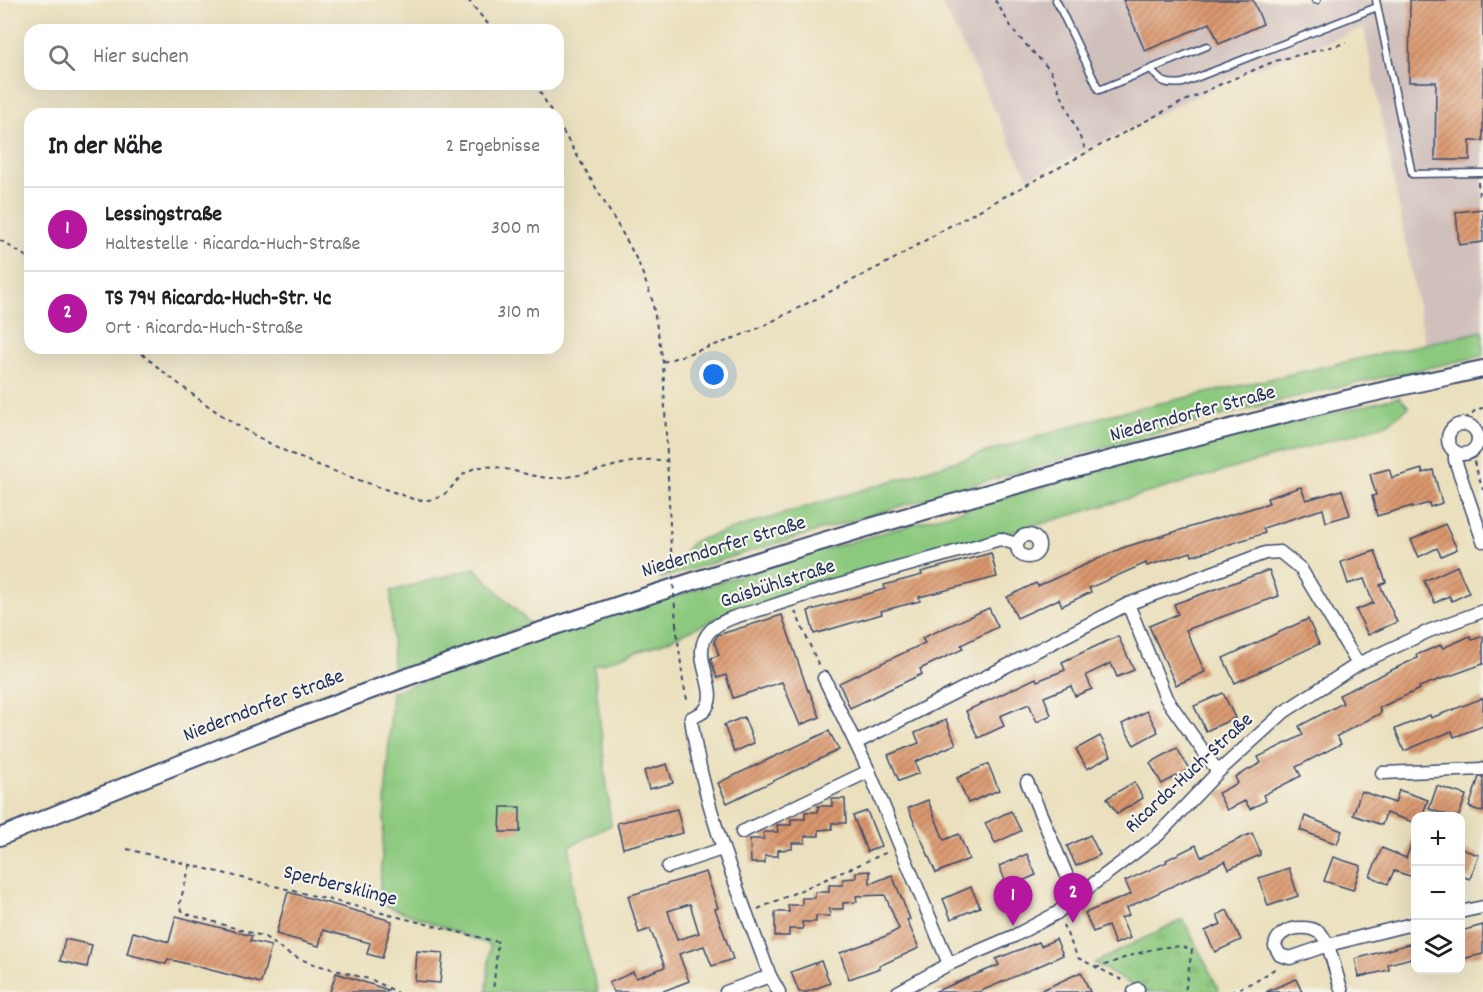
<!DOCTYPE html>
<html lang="de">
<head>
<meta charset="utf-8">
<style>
  :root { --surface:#fff; --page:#f6f6f6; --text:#202124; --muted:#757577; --line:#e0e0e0; --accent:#b5179e }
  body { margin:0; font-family:Dekko,sans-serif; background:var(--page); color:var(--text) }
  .controls { position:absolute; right:18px; bottom:18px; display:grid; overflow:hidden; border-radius:12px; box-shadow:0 6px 24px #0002 }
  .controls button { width:54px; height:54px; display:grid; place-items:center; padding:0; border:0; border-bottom:2px solid var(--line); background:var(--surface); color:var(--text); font:30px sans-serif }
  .you { position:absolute; left:714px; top:375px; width:21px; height:21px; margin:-15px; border:4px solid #fff; border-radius:50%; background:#1a73e8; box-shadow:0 0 0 9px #1a73e833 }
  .badge { display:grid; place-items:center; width:39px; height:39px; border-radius:50%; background:var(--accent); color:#fff; font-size:20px; font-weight:700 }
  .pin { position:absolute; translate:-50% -50px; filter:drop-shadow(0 2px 3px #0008) }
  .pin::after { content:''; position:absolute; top:32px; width:21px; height:18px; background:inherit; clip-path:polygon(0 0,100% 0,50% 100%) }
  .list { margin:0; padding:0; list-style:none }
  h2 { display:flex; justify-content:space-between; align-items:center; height:78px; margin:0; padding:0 24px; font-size:26px }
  h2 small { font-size:20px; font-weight:400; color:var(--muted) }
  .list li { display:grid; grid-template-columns:39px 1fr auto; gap:18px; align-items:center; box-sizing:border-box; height:84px; padding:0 24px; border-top:2px solid var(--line) }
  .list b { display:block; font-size:22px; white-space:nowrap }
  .list p { margin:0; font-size:20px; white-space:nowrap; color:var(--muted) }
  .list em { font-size:20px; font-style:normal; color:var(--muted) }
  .icon { flex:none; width:33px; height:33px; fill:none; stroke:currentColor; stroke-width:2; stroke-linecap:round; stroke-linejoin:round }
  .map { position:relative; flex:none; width:1483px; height:992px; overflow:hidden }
  .search { position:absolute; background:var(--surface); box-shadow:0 6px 24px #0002; left:24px; top:24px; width:540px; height:66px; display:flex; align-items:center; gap:15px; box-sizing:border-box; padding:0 21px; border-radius:18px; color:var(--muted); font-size:22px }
  .panel { position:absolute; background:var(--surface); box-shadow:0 6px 24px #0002; left:24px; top:108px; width:540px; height:246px; border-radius:18px }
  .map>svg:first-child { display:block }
  .industrial { fill:#d0c0bc }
  .grass { fill:#8bc97e; stroke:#537c6e; stroke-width:1.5 }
  .park { fill:url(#park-tufts); stroke:#537c6e; stroke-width:1.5 }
  .building { fill:url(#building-hatch); fill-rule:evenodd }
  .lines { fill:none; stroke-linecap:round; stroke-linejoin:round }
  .lane-casing { stroke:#3a4a6c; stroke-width:9 }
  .street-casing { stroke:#3a4a6c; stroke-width:15 }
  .secondary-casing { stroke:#3a4a6c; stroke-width:20 }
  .path { stroke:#3a4a6c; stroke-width:2; stroke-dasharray:4.5 4.5; stroke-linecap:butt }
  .lane { stroke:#fff; stroke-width:6 }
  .street { stroke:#fff; stroke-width:12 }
  .secondary { stroke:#fff; stroke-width:16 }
  .path-bridge { stroke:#3a4a6c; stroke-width:2; stroke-dasharray:4.5 4.5; stroke-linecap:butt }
  .labels { text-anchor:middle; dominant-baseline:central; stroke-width:4.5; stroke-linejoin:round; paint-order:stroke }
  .street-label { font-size:21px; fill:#1b2f5e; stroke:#f7f3e8 }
</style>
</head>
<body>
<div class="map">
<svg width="1483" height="992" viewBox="0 0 1483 992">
  <defs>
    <pattern id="park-tufts" width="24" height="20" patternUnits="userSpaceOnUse" patternTransform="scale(1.5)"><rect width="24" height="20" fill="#8bc97e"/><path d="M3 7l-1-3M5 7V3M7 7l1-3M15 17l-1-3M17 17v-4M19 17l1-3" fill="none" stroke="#71a46a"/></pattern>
    <pattern id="building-hatch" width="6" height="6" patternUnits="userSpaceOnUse" patternTransform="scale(1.5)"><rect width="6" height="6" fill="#da976d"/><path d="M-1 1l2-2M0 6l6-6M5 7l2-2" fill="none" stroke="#b07c5d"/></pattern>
  </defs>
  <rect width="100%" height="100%" fill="#f7f3e8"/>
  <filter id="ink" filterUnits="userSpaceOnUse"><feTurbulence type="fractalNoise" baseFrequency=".0167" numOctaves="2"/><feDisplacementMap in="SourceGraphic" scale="12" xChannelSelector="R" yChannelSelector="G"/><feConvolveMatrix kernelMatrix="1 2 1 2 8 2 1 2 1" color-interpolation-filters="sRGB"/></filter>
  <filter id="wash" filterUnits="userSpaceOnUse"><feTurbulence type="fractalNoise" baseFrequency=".008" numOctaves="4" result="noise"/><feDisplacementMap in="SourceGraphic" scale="24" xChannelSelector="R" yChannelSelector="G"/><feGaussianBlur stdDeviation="1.35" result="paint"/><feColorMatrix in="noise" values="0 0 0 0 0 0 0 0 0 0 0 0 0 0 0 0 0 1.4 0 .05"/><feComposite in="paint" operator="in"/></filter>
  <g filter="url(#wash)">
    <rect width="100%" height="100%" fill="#eae0bd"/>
    <polygon class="industrial" points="940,0 1483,0 1483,331 1425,343 1364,28 1245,72 1028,178"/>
    <g class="grass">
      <path d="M1483,331V356C1414,371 1343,385 1275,402C1067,455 863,517 659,579L694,541L1112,414Z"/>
      <polygon points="1399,397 1409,407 1387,424 722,616 666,641 594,666 611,825 570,846 574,905 598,992 487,992 490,945 379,903 392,692 542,638 798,557 1098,471"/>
      <polygon points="475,568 530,624 393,673 391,591"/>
    </g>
    <polygon class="park" points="1183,919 1219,990 1216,992 1139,992 1137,988 1094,963"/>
    <g id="blocks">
      <g class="building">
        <polygon points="1123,0 1253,0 1263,24 1219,44 1210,23 1145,51"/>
        <polygon points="1410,0 1483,0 1483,141 1470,141 1470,160 1435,160 1436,82 1409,82"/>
        <polygon points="1483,209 1483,242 1459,245 1456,212"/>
        <polygon points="1389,469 1392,478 1422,469 1423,473 1433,470 1442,503 1430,507 1429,503 1412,508 1412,506 1377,516 1372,496 1376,495 1370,474"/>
        <polygon points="1301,487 1306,500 1342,490 1350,515 1326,522 1323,509 1263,528 1265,533 1192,556 1191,552 1147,566 1146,563 1089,588 1091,592 1062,606 1059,599 1017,618 1007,597 1036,583 1038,586 1122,548 1269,503 1267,498"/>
        <polygon points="1445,524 1457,549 1441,556 1437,548 1419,557 1411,540"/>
        <polygon points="1375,551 1386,582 1380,585 1397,622 1368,635 1356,610 1373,603 1364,579 1348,584 1341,562"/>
        <polygon points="991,553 997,577 919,597 920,601 881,611 882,614 814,634 808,611 885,589 884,585 922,575 921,572"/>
        <polygon points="1457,566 1469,593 1452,601 1449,596 1435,603 1424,581"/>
        <polygon points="1269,570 1279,596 1186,630 1205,672 1176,685 1149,626 1178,614 1174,604"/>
        <polygon points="989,608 998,627 961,645 963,649 920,669 922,674 850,708 839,683 925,643 922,638"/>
        <polygon points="782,615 808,691 809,690 820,717 800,725 782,682 733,698 726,675 717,678 711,660 711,658 719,655 714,641 718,635"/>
        <polygon points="1308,619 1319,644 1235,683 1223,658"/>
        <polygon points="1118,636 1134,670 1117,677 1111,663 1086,675 1092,689 1075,696 1071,686 1044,697 1051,715 1037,722 1029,704 1000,716 1004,726 978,738 966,711 1036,678 1037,681 1065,670 1062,662"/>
        <polygon points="1470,636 1472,640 1483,636 1483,664 1419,687 1420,689 1379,708 1381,713 1337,736 1341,744 1296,767 1301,776 1263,795 1266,801 1250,809 1245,801 1227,810 1218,793 1238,783 1235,777 1261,763 1258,757 1303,735 1299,726 1343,703 1339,695 1417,658 1416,655 1441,645 1443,648"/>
        <polygon points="1223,693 1235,718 1206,731 1194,706"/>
        <polygon points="1483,698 1483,726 1454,737 1452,731 1404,751 1395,729 1430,715 1431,718"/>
        <polygon points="1147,711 1158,732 1134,745 1122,724"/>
        <polygon points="744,717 754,743 734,752 724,725"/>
        <polygon points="946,720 956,744 915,762 919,773 899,781 888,755 919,743 915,733"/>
        <polygon points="829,731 839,750 727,803 718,783"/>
        <polygon points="1100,736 1111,756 1087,769 1076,749"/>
        <polygon points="1177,748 1189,769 1162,784 1150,763"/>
        <polygon points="667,764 673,783 649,789 644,771"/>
        <polygon points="988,764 999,790 968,803 957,778"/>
        <polygon points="1479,777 1483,777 1483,812 1469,807"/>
        <polygon points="1134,782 1143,798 1117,814 1107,798"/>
        <polygon points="1437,786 1466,795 1459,816 1450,816 1429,809"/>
        <polygon points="1399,790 1428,800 1422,816 1416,816 1416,823 1386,813 1382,825 1353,815 1361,791 1395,803"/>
        <polygon points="832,799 845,799 846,823 832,823 832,829 819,830 819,836 805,836 805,843 792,843 792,849 778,850 778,856 765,856 765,863 751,863 750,839 764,839 764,832 778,832 777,825 791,825 791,819 805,819 805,812 818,812 818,806 832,806"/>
        <polygon points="928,800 944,840 959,834 969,859 936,873 908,808"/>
        <polygon points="501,807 520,807 520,832 500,832"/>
        <polygon points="677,809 683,833 623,848 617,823"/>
        <polygon points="867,811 881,846 867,852 853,816"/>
        <polygon points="1011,811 1021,831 995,843 985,823"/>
        <polygon points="1305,816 1342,831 1337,844 1300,830"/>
        <polygon points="1252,833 1260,851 1260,855 1229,869 1225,861 1126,908 1129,915 1121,918 1130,938 1115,944 1108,926 1093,932 1085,913 1131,894 1125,881 1167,862 1166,860 1196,845 1201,857"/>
        <polygon points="1090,835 1100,855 1076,866 1067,846"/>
        <polygon points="1414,837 1416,837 1416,878 1394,871 1388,884 1370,876 1382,848 1406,858"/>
        <polygon points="1461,849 1479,855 1470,879 1461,876"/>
        <polygon points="1027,854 1036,875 1008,887 999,866"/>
        <polygon points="1333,857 1361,866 1353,890 1324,881"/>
        <polygon points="1289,868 1298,896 1268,906 1259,878"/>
        <polygon points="870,871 870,884 892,875 910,919 907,920 919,948 879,966 880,968 849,979 840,953 886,936 899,929 885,895 856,896 857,902 843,903 843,909 829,909 830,916 816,916 816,922 802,922 803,929 789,929 789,936 775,936 775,912 789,912 788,905 802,905 802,898 815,898 815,892 829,892 829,885 843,885 843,879 856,878 856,872"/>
        <path d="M706,872L718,908L715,909L733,959L712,966L704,946L679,954L689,981L661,992H614L609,983L633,972L636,978L665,967L650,929L639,933L628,896ZM690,904L699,933L677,940L668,911Z"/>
        <polygon points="971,887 980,907 951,919 943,899"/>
        <polygon points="288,892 392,921 382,958 367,954 370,943 323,930 319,946 276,934"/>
        <polygon points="1227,910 1241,940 1215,952 1205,931 1221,924 1217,915"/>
        <polygon points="176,916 252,936 250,941 271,946 261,983 168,959 166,964 127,954 133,932 169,942"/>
        <polygon points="1483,925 1483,954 1462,959 1461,931"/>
        <polygon points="65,939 92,945 87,967 60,961"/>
        <polygon points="1056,939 1063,955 1048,962 979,992 934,992 999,965 996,959 1039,942 1041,946"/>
        <polygon points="1416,942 1416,957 1388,964 1389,970 1359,977 1355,959"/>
        <polygon points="417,951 443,953 440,983 415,981"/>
        <polygon points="821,961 830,983 807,992 799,992 791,972"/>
        <polygon points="1081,972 1090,992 1038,992"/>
        <polygon points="336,973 388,990 387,992 330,992"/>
        <polygon points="1296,979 1302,992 1266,992"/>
      </g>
    </g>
  </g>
  <g filter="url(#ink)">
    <use href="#blocks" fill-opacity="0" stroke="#3a4a6c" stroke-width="1.5"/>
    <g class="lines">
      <g class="lane-casing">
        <g id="lane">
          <polyline points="1056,0 1099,90 1207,46"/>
          <polyline points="1315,0 1317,0"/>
          <polyline points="1376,0 1412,174 1483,173"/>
          <path d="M1151,69C1160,83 1168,85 1183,83L1377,7"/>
          <polyline points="1478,444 1483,444"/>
        </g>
      </g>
      <g class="street-casing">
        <g id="street">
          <circle cx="1463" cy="439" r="15"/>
          <polyline points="1455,452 1455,460 1483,541"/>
          <circle cx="1028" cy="546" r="11"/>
          <polyline points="1128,604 1166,698 1218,772"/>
          <polyline points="824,678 869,771 949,964"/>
          <polyline points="856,743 1128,604 1265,553 1280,552 1301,569 1358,664"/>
          <polyline points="1382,773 1483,769"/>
          <polyline points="1027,782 1076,897"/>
          <polyline points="742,832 869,771"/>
          <polyline points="668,867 722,849"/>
          <polyline points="1460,912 1483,907"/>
          <polyline points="726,992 770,976"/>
          <path d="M779,992L770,976C739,892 703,808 691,718C695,716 700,714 703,712C725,691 685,656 711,630C725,617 749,613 766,608C843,582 922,562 1000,539L1016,544"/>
          <polyline points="898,992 949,964 1014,936 1057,913 1076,897 1158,835 1218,772 1284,712 1358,664 1429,631 1483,611"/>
          <polyline points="1134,992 1138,989"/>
          <path d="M1342,992L1328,945L1290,958L1280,955L1275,946C1277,928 1305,923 1320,933C1323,935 1326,942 1328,945L1416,923"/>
        </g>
      </g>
      <g class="secondary-casing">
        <path id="secondary" d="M0,837C142,779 285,720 430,669C708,571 991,488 1277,416C1345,398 1414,384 1483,369"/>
      </g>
      <g class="path">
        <polyline points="468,0 493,30"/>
        <polyline points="995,0 1015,33 1050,70 1087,153"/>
        <polyline points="535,84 553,114"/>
        <polyline points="558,123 627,241 639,264 652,299 663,362 671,549"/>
        <polyline points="1478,182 1479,197 1483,196"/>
        <polyline points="0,240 30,259"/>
        <path d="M135,348C176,383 219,417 267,442C312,466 364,481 413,499C457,506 448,473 480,467C502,464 529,478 553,478C591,478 630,454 667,461"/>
        <polyline points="663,362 727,341 761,327 894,259 948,227 1170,108 1221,84 1275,61 1346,43"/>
        <polyline points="1458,425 1477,409 1483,408"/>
        <polyline points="1471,453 1483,490"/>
        <polyline points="795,611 819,666"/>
        <polyline points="676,624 683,681 688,704"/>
        <polyline points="127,849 498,942 493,992"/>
        <polyline points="190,865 179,906 184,913 265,937 287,953 310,963 372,980 397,992"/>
        <polyline points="758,909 890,851"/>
        <polyline points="1063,925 1078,958 1126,982"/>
        <path d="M1096,968C1121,960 1168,938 1192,950L1185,992"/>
        <polyline points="1231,992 1258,980 1276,968"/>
      </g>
      <use href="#lane" class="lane"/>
      <use href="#street" class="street"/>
      <use href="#secondary" class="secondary"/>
      <polyline class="path-bridge" points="671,549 676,624"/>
    </g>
  </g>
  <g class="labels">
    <g class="street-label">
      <text transform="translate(1193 415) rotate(-15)">Niederndorfer Straße</text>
      <text transform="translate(724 548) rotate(-17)">Niederndorfer Straße</text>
      <text transform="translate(778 585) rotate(-18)">Gaisbühlstraße</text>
      <text transform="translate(264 707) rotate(-21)">Niederndorfer Straße</text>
      <text transform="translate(1190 774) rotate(-43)">Ricarda-Huch-Straße</text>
      <text transform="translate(340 887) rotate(14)">Sperbersklinge</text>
    </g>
  </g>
</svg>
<div class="controls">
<button>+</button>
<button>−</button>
<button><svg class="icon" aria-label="layers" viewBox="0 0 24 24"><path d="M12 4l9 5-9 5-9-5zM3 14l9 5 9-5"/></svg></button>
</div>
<div class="you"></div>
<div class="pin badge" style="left:1013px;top:926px">1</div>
<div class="pin badge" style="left:1073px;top:923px">2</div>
<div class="search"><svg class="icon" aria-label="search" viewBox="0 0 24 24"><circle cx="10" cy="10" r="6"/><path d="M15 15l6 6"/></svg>Hier suchen</div>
<section class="panel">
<h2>In der Nähe<small>2 Ergebnisse</small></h2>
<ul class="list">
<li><span class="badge">1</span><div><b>Lessingstraße</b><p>Haltestelle · Ricarda-Huch-Straße</p></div><em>300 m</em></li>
<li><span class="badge">2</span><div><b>TS 794 Ricarda-Huch-Str. 4c</b><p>Ort · Ricarda-Huch-Straße</p></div><em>310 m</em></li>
</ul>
</section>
</div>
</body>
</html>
